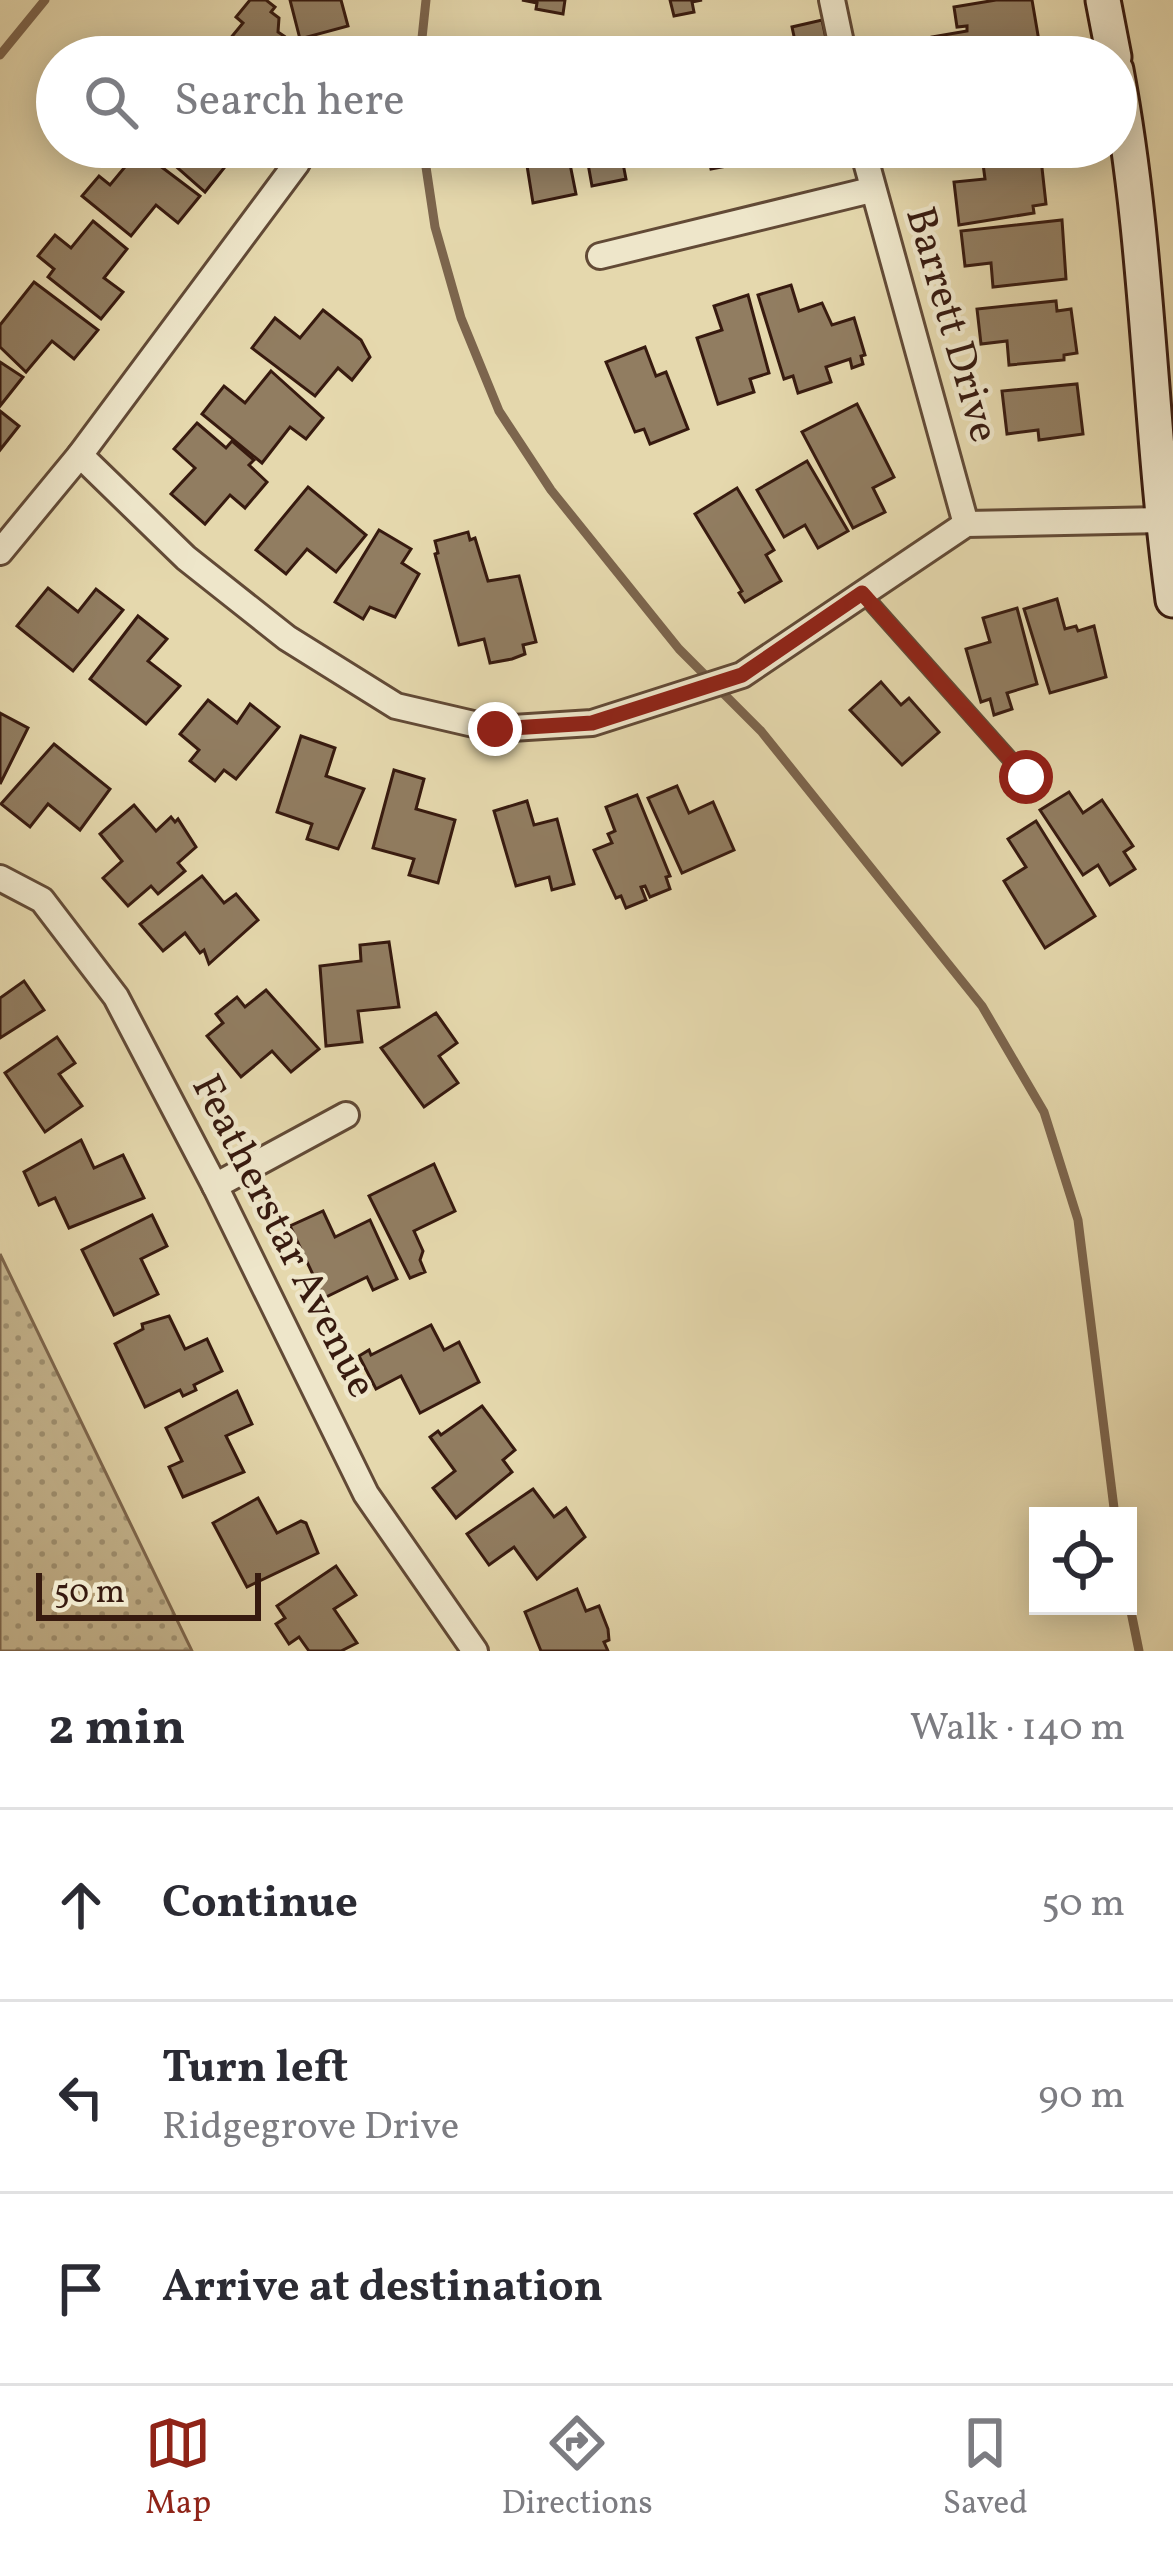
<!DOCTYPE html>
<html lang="en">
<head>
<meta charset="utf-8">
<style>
  :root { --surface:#fff; --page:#f7f7f7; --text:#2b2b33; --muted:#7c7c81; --line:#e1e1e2; --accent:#8f2418 }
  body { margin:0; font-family:Vollkorn,serif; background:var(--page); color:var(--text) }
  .controls { position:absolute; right:36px; bottom:36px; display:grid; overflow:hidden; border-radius:0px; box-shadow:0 6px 30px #0003 }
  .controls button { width:108px; height:108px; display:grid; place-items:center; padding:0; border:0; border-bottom:3px solid var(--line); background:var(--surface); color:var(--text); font:60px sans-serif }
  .scale { position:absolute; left:36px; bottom:30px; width:225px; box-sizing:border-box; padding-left:12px; border:6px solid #371a0f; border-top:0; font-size:33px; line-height:42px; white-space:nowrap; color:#371a0f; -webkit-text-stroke:9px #eee6ca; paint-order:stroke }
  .stop { position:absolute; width:36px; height:36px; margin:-27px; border:9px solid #8f2418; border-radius:50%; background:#fff }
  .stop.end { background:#8f2418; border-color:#fff; box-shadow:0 3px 12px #0008 }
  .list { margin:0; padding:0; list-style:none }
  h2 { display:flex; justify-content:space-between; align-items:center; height:156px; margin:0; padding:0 48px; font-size:51px }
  h2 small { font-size:39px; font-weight:400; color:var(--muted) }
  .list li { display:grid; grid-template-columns:78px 1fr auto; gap:36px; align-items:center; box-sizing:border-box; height:192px; padding:0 48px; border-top:3px solid var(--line) }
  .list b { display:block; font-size:45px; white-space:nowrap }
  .list p { margin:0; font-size:39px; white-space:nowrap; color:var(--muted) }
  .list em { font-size:39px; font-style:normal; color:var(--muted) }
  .icon { flex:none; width:66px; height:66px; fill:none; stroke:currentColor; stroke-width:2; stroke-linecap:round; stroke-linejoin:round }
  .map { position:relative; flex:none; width:1173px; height:1651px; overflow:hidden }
  .search { position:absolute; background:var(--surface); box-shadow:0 6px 30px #0003; left:36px; right:36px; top:36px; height:132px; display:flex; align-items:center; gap:30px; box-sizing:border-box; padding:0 42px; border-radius:66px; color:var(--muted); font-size:45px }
  .sheet { height:732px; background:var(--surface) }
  nav { display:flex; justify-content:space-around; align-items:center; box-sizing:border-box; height:168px; border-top:3px solid var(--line); background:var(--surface); font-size:33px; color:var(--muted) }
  nav a { display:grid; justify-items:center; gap:6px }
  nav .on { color:var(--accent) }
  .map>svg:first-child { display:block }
  .green { fill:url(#green-dots); stroke:#7f6950; stroke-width:3 }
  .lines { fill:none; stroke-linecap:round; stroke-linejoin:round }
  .stream { stroke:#7c654d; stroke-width:9 }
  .building { fill:#917d61; stroke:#371a0f; stroke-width:3 }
  .service-casing { stroke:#624a36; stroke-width:18 }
  .minor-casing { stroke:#624a36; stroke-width:30 }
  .secondary-casing { stroke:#371a0f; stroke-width:39 }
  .service { stroke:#eee6ca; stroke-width:12 }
  .minor { stroke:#eee6ca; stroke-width:24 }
  .secondary { stroke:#eee6ca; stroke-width:33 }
  .route { stroke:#8f2418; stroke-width:15 }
  .labels { text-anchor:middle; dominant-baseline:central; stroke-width:9; stroke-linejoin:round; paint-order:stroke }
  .street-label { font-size:42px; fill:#371a0f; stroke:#eee6ca }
</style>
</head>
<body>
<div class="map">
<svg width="1173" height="1651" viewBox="0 0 1173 1651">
  <defs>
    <pattern id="green-dots" width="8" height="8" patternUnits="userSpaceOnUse" patternTransform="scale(3)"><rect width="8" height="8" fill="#c7b892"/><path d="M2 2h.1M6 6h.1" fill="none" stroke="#a29576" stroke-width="1.8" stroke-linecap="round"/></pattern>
  </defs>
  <rect width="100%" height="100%" fill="#e5d8ad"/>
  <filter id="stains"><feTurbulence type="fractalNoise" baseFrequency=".00167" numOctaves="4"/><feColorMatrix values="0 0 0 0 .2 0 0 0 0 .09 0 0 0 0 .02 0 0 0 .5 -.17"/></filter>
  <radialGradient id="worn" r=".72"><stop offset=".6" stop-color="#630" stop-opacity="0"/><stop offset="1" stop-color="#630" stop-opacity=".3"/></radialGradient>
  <polygon class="green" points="0,1254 192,1651 0,1651"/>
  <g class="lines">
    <g class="stream">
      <polyline points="0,55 45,0"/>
      <polyline points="420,57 426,0"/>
      <polyline points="423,147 435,227 461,318 499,411 551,490 679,649 761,731 982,1006 1044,1112 1078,1220 1115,1516"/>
      <polyline points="1128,1597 1139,1651"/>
    </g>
  </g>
  <g class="building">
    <polygon points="250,0 266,0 275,7 271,12 279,18 278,32 284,36 276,45 281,49 275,57 215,57 243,23 236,17"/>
    <polygon points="290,0 341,0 348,26 300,39"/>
    <polygon points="522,0 565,0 563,14 536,9 537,3"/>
    <polygon points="670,0 702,0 692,2 694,12 674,16"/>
    <polygon points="996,0 1032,0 1040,47 1025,49 1026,56 1018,57 935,57 932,37 967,31 967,26 957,27 954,7"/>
    <polygon points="822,20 828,48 798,55 792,27"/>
    <polygon points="154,147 209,147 228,163 205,192"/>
    <polygon points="524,147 575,147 578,162 570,164 576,194 533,203"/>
    <polygon points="585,147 646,147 646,148 621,153 626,179 592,186"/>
    <polygon points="706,147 750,148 753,161 711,169"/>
    <polygon points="757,147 793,147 793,151 759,157"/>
    <polygon points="139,150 200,196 178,223 156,205 131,236 82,196 99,176 110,185"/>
    <polygon points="1040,150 1046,204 1033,206 1034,213 959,225 954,182 985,179 982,156"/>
    <polygon points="1062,220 1066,279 993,287 991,263 965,266 961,231"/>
    <polygon points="93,221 127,249 104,278 123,292 101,319 48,277 54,269 38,256 55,235 71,248"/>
    <polygon points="34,282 98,330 74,359 52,341 26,372 0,347 0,325"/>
    <polygon points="791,285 799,311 822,303 832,325 854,318 865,355 861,356 863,364 852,368 850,359 826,367 831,382 798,393 793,376 784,379 758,295"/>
    <polygon points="748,295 769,373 750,379 754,392 718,404 697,338 722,330 714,306"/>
    <polygon points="1056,301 1057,311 1071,309 1077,353 1064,355 1064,360 1009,365 1007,341 981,344 977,309"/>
    <polygon points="323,310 361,340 370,357 352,380 338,368 315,396 252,348 275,318 300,338"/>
    <polygon points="645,347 656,376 666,372 688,429 650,444 644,429 635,432 606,362"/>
    <polygon points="0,362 23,377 0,406"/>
    <polygon points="271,371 323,418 306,439 290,427 262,463 202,414 224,386 245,403"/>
    <polygon points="1077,384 1083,434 1039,440 1038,430 1007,434 1002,391"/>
    <polygon points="857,404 894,477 873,488 885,512 853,528 802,432"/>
    <polygon points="0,411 19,426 0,450"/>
    <polygon points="197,423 226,448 232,441 254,460 249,465 267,482 245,508 230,495 205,524 171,494 195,468 174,449"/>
    <polygon points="807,461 848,531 818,548 805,525 784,537 757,490"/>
    <polygon points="308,487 366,535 336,572 307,549 286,574 256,550"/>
    <polygon points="737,488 774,550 766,555 781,581 745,602 739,593 742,591 695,514"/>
    <polygon points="379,530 411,549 402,563 419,574 395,617 370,607 363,619 335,602"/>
    <polygon points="468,532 470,540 475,538 488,581 519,576 536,642 523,645 525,654 512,659 490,663 484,639 459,645 435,554 438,553 435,541"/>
    <polygon points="48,588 78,612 96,589 123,610 73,671 17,626"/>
    <polygon points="1057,599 1065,629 1076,626 1078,631 1094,626 1106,677 1050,693 1024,609"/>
    <polygon points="1017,608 1037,684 1007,693 1012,709 994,715 990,699 981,702 966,649 990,642 983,618"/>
    <polygon points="138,616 167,639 148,661 180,686 146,724 90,679"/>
    <polygon points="881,682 901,705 909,698 939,732 902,765 850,710"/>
    <polygon points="208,700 237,723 250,704 279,727 236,779 224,770 215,781 190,761 199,750 180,734"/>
    <polygon points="0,713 28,728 0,784"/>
    <polygon points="301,736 335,748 326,776 364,789 338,849 307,839 312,824 277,812"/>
    <polygon points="54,744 110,789 80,830 48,804 30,827 1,804"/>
    <polygon points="394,770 424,779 416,809 455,820 438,883 409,875 414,859 373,848"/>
    <polygon points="677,786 689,813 713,802 734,850 682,873 648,798"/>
    <polygon points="1069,792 1083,813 1102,800 1133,846 1124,852 1135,869 1110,885 1098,865 1083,875 1040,810"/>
    <polygon points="637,795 670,876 666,877 670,889 650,897 645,886 641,887 646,900 626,908 621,896 616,898 594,850 612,843 608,834 615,831 606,807"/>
    <polygon points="527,801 534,825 557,819 574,884 552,890 549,877 516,886 494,811"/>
    <polygon points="134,805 156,831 171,817 175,822 178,819 196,847 178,863 185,871 158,894 151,886 128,906 103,878 122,861 100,834"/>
    <polygon points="1036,821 1095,916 1045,948 1004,881 1026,867 1008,839"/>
    <polygon points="202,876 224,903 236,894 258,920 209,964 204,950 200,953 185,933 163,951 140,924"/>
    <polygon points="389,942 399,1007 358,1011 362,1042 326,1046 320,966 361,961 360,945"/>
    <polygon points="24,981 44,1010 0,1038 0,998"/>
    <polygon points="266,990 319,1049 291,1072 272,1051 241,1077 207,1036 223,1023 216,1014 237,997 245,1007"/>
    <polygon points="436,1013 457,1043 439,1056 458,1083 424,1107 381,1048"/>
    <polygon points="57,1037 75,1063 59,1074 82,1106 45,1132 5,1073"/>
    <polygon points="81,1140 94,1168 123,1155 144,1198 69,1228 55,1198 39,1205 24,1172"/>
    <polygon points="434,1164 455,1211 414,1231 423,1251 420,1260 425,1272 410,1278 369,1196"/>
    <polygon points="323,1211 335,1237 370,1220 397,1279 373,1290 367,1277 324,1298 290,1226"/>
    <polygon points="152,1215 167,1246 141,1259 158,1294 114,1315 82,1250"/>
    <polygon points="169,1316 185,1349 207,1339 222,1371 194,1385 196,1390 183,1396 180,1390 145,1407 115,1344 143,1329 142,1324"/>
    <polygon points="431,1325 444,1350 459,1342 479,1382 420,1413 401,1376 376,1389 359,1356 369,1350 371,1355"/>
    <polygon points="237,1391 252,1424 226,1436 244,1472 183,1497 169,1467 182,1461 166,1428"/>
    <polygon points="482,1406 515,1450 503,1460 512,1472 456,1518 433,1488 455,1471 430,1437 438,1431 441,1435"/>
    <polygon points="533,1489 554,1517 566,1508 585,1537 537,1579 514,1547 489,1565 467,1534"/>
    <polygon points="258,1498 277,1533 301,1521 306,1523 318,1553 247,1587 213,1523"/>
    <polygon points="336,1566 356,1595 334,1609 357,1643 341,1651 309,1651 299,1637 289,1644 276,1624 285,1618 277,1606"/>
    <polygon points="577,1589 586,1611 599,1606 608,1629 609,1640 604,1642 608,1651 541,1651 525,1612"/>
  </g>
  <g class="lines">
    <g class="service-casing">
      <polyline id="service" points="863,594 1026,777"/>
    </g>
    <g class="minor-casing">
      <g id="minor">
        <polyline points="832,0 844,57"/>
        <polyline points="862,147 966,524"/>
        <polyline points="600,256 871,190"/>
        <polyline points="80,455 186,558 287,638 396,706 495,729 592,723 742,675 966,524 1162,520"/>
        <polyline points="0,552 80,455 297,163"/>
        <polyline points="0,878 42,900 116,997 215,1186 366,1494 475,1651"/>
        <polyline points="215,1186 346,1115"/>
      </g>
    </g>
    <g class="secondary-casing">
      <g id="secondary">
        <polyline points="1103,0 1114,57"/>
        <path d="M1116,70C1149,245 1149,424 1173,600"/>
      </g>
    </g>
    <use href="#service" class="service"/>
    <use href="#minor" class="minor"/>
    <use href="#secondary" class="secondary"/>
  </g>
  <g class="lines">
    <polyline class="route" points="495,729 592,723 742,675 862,593 1026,777"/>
  </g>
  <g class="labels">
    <g class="street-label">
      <text transform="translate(950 325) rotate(74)">Barrett Drive</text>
      <text transform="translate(282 1237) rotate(63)">Featherstar Avenue</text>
    </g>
  </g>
  <rect width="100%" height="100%" filter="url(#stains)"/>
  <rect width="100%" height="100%" fill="url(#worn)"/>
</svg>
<div class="controls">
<button><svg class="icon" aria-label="locate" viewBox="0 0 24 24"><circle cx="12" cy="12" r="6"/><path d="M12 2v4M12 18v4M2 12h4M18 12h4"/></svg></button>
</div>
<div class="scale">50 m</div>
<div class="stop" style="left:1026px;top:777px"></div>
<div class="stop end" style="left:495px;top:729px"></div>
<div class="search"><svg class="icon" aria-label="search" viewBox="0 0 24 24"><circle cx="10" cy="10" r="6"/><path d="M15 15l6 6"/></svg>Search here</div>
</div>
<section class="sheet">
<h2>2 min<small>Walk · 140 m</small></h2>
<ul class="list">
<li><svg class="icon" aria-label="ahead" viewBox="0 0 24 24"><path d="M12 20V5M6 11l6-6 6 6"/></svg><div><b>Continue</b></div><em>50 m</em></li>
<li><svg class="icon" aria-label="left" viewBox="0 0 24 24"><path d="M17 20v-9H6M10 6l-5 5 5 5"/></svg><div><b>Turn left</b><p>Ridgegrove Drive</p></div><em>90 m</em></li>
<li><svg class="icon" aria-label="arrive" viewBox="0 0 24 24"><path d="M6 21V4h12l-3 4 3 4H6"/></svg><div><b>Arrive at destination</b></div></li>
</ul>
</section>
<nav>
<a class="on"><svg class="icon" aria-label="map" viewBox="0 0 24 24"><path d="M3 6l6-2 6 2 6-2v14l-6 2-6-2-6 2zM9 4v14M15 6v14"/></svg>Map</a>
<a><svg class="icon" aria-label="directions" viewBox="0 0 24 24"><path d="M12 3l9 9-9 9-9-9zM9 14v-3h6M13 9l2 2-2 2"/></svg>Directions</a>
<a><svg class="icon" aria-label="saved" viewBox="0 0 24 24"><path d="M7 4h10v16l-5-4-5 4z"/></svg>Saved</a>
</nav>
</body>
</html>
